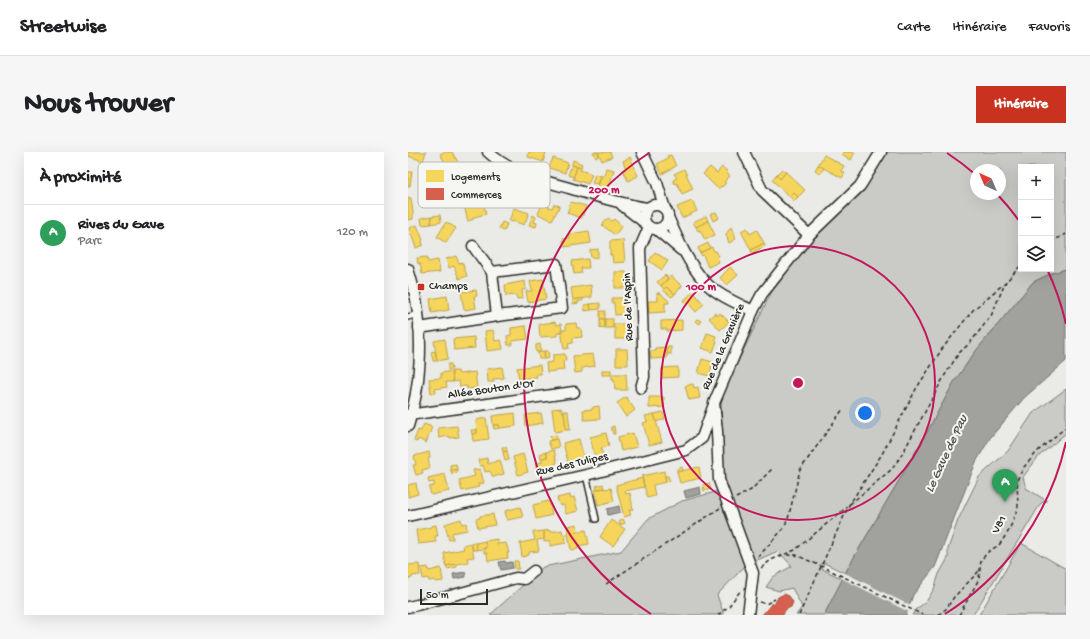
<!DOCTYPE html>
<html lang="fr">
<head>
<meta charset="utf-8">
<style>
  :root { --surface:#fff; --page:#f6f6f6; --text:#202124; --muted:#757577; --line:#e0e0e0; --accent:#c8321e }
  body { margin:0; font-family:"Gochi Hand",sans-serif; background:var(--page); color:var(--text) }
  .controls { position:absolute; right:12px; top:12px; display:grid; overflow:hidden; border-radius:0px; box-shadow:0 4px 16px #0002 }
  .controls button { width:36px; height:36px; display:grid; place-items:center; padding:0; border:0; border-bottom:1px solid var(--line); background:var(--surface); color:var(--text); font:20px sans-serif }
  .compass { position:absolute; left:562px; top:12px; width:36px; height:36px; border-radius:50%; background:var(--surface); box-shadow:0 4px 16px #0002; rotate:316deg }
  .scale { position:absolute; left:12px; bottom:10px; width:68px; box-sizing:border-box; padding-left:4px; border:2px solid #2b2b2b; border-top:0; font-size:11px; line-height:14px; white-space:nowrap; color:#2b2b2b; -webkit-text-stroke:3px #f6f6f2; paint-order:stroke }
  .you { position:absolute; left:457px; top:261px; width:14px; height:14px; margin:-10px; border:3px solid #fff; border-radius:50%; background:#1a73e8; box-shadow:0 0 0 6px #1a73e833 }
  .badge { display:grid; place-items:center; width:26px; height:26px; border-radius:50%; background:var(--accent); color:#fff; font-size:13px; font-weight:700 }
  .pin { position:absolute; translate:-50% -33px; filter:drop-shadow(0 1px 2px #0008) }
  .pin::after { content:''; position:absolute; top:21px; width:14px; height:12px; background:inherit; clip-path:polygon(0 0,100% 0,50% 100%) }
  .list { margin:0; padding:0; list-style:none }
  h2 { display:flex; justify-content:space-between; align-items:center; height:52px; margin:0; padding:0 16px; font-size:17px }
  h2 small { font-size:13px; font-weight:400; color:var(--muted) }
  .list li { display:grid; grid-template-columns:26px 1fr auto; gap:12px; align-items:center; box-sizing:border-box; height:56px; padding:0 16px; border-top:1px solid var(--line) }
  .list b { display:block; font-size:15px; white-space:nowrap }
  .list p { margin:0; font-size:13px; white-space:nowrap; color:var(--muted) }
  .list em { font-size:13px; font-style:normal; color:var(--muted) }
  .icon { flex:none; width:22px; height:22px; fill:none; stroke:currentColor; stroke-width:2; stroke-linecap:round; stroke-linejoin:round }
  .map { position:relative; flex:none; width:658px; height:463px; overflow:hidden; border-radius:0px }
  header { display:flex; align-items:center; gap:24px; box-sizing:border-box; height:56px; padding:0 20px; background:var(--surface); border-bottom:1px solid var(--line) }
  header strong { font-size:19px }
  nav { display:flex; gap:22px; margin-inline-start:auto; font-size:14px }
  .intro { display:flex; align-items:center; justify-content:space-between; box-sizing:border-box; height:96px; padding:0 24px }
  h1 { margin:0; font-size:28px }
  .button { padding:10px 18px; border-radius:0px; background:var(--accent); color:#fff; font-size:14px; font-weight:700 }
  main { display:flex; gap:24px; padding:0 24px }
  aside { flex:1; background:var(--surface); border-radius:0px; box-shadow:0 4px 16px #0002 }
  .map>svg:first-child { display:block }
  .green { fill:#cacac7; stroke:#7a7a79; fill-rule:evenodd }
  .water { fill:#a1a19e; stroke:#727270 }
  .pier { fill:#eaeae6 }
  .homes { fill:#f6d55c; stroke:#b9a24d }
  .shops { fill:#d6604d; stroke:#a35043 }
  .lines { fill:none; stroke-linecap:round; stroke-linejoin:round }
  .lane-casing { stroke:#2b2b2b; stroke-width:8 }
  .street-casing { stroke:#2b2b2b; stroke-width:13 }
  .path { stroke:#2b2b2b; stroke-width:1.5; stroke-dasharray:4 3; stroke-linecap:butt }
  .lane { stroke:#f6f6f2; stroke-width:5 }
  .street { stroke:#f6f6f2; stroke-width:10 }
  .ring { fill:none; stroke:#c2185b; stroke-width:2 }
  .poi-dot { fill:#c8321e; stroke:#f6f6f2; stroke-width:1.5 }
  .labels { text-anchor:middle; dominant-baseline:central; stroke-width:4; stroke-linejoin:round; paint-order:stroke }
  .poi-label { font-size:12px; fill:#2b2b2b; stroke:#f6f6f2; text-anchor:start }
  .street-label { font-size:12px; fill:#2b2b2b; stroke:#f6f6f2 }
  .water-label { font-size:13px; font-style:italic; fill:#545453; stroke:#f6f6f2 }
  .key { fill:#f6f6f2; stroke:#b9b9b6; stroke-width:1 }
  .key-label { font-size:11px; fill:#2b2b2b }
  .centre { fill:#c2185b; stroke:#f6f6f2; stroke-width:2 }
  .ring-label { font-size:12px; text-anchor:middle; font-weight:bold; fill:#c2185b; stroke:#f6f6f2; stroke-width:4; stroke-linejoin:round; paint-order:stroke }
</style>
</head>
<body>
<header>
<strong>Streetwise</strong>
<nav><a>Carte</a><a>Itinéraire</a><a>Favoris</a></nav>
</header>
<div class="intro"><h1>Nous trouver</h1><a class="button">Itinéraire</a></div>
<main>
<aside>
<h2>À proximité<small></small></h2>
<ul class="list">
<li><span class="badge" style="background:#2e9e5b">A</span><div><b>Rives du Gave</b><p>Parc</p></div><em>120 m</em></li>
</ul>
</aside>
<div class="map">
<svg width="658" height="463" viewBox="0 0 658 463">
  <rect width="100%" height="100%" fill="#eaeae6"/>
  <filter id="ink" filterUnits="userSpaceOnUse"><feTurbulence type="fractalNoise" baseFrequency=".025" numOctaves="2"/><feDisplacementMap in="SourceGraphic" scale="8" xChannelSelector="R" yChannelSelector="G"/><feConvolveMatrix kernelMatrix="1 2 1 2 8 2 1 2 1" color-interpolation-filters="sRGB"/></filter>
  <g filter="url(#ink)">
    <g class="green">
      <path d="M478,0H658V117L644,121L625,130L567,200L546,230L518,282L437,421L416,411L414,417L435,427L416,463H388L394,455L384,436L371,439L358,435L365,425L384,414L370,399L338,413L309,443L315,460V463H82L135,415L213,399L240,367L274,349L318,337L315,310L313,245L363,141L399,94L456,36ZM613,15H643V117H613ZM568,18H592V42H568Z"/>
      <polygon points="658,237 658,281 631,304 615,325 618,336 639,349 633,351 565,463 504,463 508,457 518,450 526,437 531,422 540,406 540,397 550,368 571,325 600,299 625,261"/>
      <polygon points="613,391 658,417 658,463 571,463"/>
    </g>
    <g class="water">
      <polygon points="658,117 658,209 616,246 582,286 568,310 527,415 505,443 498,463 416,463 441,414 518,282 546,230 567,200 625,130 644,121"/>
      <polygon points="292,335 293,342 278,346 276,339"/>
      <polygon points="211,354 212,360 200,363 199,357"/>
      <polygon points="97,409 98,411 104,410 105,416 93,418 91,410"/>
      <polygon points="57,420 58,425 46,427 45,422"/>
    </g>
    <polygon class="pier" points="435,420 503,454 501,460 433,426"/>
    <g class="homes">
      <polygon points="0,0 18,0 15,9 0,4"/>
      <polygon points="36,0 44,0 50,10 40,16 32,2"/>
      <polygon points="121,0 138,0 135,10 120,5"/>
      <polygon points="185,0 190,0 191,4 188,6"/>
      <polygon points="190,0 202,0 204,5 194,9"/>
      <polygon points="436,0 447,0 443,8 434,2"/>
      <polygon points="263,3 268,14 254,22 249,12 260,6 259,4"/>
      <polygon points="416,3 436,14 433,19 437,21 434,26 410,13"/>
      <polygon points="222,5 230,24 220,29 215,18 218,17 215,9"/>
      <polygon points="145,6 160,11 157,21 141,16"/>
      <polygon points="165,8 174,12 173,16 164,13"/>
      <polygon points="164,13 169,15 166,25 160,23"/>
      <polygon points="410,13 416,16 412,22 407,18"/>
      <polygon points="169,15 173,16 172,18 184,22 180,32 165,27"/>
      <polygon points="302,15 309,21 314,15 319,19 318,20 322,24 316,30 318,31 314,35 313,34 310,37 295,22"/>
      <polygon points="198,16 206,18 200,38 190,35 193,24 196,24"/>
      <polygon points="276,17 285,37 274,42 269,31 267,32 265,28 269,26 266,22"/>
      <polygon points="374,17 378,20 372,27 368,23"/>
      <polygon points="0,20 4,20 2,34 0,34"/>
      <polygon points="378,20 397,38 390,45 385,40 381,44 364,28 368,23 372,27"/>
      <polygon points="187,22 193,24 190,32 184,31"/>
      <polygon points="385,40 390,45 386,49 381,44"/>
      <polygon points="0,46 3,46 5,61 5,67 0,68"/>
      <polygon points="75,49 78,62 66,65 66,67 60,69 56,54"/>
      <polygon points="284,49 289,59 274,66 269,55"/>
      <polygon points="163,50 178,54 174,66 159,61"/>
      <polygon points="134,52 144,56 146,52 152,54 144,68 130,62"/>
      <polygon points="106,56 121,61 116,73 105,69 105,70 101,69"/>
      <polygon points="308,60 311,66 305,69 302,62"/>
      <polygon points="32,63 33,70 23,72 24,64"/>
      <polygon points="125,63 128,65 126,70 129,71 128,75 121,73"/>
      <polygon points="24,64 23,72 14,73 13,66"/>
      <polygon points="298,64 300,69 288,75 285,70"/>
      <polygon points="200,66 204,69 206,67 214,74 207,83 194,73"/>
      <polygon points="300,69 307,83 297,88 292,78 290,79 288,75"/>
      <polygon points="38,70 48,76 38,91 29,85"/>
      <polygon points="94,70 99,72 96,79 91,77"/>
      <polygon points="9,73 15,88 14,89 15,93 8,96 1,76"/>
      <polygon points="323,75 328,87 321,91 318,82"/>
      <polygon points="339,76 342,82 349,78 356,91 343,98 333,79"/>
      <polygon points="181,79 183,91 156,95 155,87 162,86 161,82"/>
      <polygon points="215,88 217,110 205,111 204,103 202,103 202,89"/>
      <polygon points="300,91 302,96 292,101 290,96"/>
      <polygon points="356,91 357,94 344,101 343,98"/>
      <polygon points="304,95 306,99 308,99 311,104 309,105 311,110 300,115 295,103 294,104 292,101"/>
      <polygon points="190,97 190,105 183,106 182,98"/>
      <polygon points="247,100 260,109 254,118 241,109"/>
      <polygon points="48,104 51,111 54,110 59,124 51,127 46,114 41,116 38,107"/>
      <polygon points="19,105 20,110 30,108 32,120 14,122 12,111 10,112 9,106"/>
      <polygon points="180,107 181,116 173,116 174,121 166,122 164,109"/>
      <polygon points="322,115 330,123 319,133 312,126"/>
      <polygon points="207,120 218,120 219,136 207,136"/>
      <polygon points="257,123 260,126 253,134 249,130"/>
      <polygon points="263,124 274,134 267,142 258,135 256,137 253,134"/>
      <polygon points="135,127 138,147 120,150 118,139 124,139 122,129"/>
      <polygon points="117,129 118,137 114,138 115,146 109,147 108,143 98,144 97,133"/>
      <polygon points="183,133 184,145 165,148 163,136"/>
      <polygon points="258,135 267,142 264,145 255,138"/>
      <polygon points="68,138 69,144 66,144 68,156 56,158 53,140"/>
      <polygon points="285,140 296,152 288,160 280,151 279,152 275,149"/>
      <polygon points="249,141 252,141 260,148 261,151 257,151 257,160 241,161 240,149 250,149"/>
      <polygon points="39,144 41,158 24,161 22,147"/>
      <polygon points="175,146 175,149 170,149 171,151 165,152 165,148"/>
      <polygon points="204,146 217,146 218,162 207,163 206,151 204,151"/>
      <polygon points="192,151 192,157 183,158 182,152"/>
      <polygon points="182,152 183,158 177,159 176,153"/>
      <rect x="192" y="159" width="5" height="8"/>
      <polygon points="307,161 309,164 312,161 321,170 312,178 301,166"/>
      <polygon points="192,167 197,167 197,175 192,176"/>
      <rect x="197" y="167" width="8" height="9"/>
      <polygon points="289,167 293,169 292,172 287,169"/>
      <polygon points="274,168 274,178 259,179 259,177 253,177 253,169"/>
      <polygon points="147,170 148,173 153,172 154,180 149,181 149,184 132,185 131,172"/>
      <polygon points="168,171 169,176 173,176 174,185 165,186 165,191 160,192 161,196 156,197 153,178 158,178 158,172"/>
      <polygon points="205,172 219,172 219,187 207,187 207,176 205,176"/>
      <polygon points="118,174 120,187 104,189 104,193 100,193 99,184 103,183 103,176"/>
      <polygon points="85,178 87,189 93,188 95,197 79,199 77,179"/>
      <polygon points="299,181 308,184 307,188 309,189 305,200 294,196"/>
      <polygon points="66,185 67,196 46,198 45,187"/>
      <polygon points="37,187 40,207 29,209 26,189"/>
      <polygon points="132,192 133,200 128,200 128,193"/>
      <polygon points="259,195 259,206 243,207 242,199 248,199 247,196"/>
      <rect x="259" y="195" width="4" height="7"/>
      <polygon points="208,197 219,197 220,213 208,213"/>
      <polygon points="27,199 29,209 25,209 23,200"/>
      <polygon points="136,199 137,207 131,207 130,200"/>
      <polygon points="136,199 140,199 141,206 137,207"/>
      <polygon points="157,202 158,208 155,209 156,218 139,220 138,211 145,210 145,203"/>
      <polygon points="185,202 187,214 174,216 174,220 167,221 165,204"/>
      <polygon points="294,207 305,210 301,224 290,221"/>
      <polygon points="40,212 43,212 44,217 40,218"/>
      <polygon points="132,213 133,222 128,222 129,225 111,227 109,216"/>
      <polygon points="94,215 96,226 85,227 86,230 80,230 79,217"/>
      <polygon points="270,215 270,225 254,226 254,216"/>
      <rect x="194" y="218" width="9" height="5"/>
      <polygon points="44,219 45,230 38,230 39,235 27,237 28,241 23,241 21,227 33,226 33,221"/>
      <polygon points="44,219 50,219 51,222 67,220 69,236 59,237 59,234 52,235 51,229 45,230"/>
      <polygon points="204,222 218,222 219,238 207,238 206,227 204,227"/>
      <polygon points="285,232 286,236 290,235 292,246 281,248 277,234"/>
      <polygon points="218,245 227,258 218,265 209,251"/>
      <polygon points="241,245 256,245 256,255 241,256"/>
      <polygon points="191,254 192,267 176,268 175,258 185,257 185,255"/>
      <polygon points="153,256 154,260 156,259 158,278 147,280 144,257"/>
      <polygon points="156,259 160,259 162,278 158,278"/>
      <polygon points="255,260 257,267 248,270 246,262"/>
      <polygon points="107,261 108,274 92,276 91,273 85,273 84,264"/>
      <polygon points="133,261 135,271 118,274 117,263"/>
      <polygon points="246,262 254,290 241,293 235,271 239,270 237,264"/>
      <polygon points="78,266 81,287 65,289 64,282 69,281 68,268"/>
      <polygon points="16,272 24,275 18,291 10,287 9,290 6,289 10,278 13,279"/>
      <polygon points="85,273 91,273 92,276 86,277"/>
      <polygon points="49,274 51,285 42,286 41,284 31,286 30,276"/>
      <polygon points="206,274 207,282 205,282 203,275"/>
      <polygon points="63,278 69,278 69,281 64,282"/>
      <polygon points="198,281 201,294 193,296 195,304 187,306 182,285"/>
      <polygon points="225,281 229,295 213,299 210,285"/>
      <polygon points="148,283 149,287 143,288 142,284"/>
      <polygon points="149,287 151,295 143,297 140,289"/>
      <polygon points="171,287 176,306 160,310 155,291"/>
      <polygon points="94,295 98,295 99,299 95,300"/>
      <polygon points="146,298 149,311 144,313 146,317 130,321 127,312 134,310 133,306 139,305 138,300"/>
      <polygon points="99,299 101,308 97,309 95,300"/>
      <polygon points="21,300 22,306 20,307 22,316 14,318 15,321 8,323 5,313 8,313 6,304"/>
      <polygon points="138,300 139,305 133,306 132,302"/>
      <polygon points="115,302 120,320 110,323 105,305"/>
      <polygon points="79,306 80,312 92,308 96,322 85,325 82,319 77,320 75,313 72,314 70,308"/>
      <polygon points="48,312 49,317 43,319 42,313"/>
      <polygon points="274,315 275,319 269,320 269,317"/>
      <polygon points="291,315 293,326 272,331 269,320"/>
      <polygon points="49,317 49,321 44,322 43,319"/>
      <polygon points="72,317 76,331 70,332 71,335 54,339 51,328 67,324 65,318"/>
      <polygon points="256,319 258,330 245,333 247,344 239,346 234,324"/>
      <polygon points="37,322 41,339 23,343 21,335 26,334 26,330 21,331 20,326"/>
      <polygon points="257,324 260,324 262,329 258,330"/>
      <polygon points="234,326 236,335 217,339 218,342 222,341 225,357 221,358 223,363 216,365 208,333"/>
      <polygon points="8,331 10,342 0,345 0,333"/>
      <polygon points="301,331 303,337 296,339 295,333"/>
      <polygon points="195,332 196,336 189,337 188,334"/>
      <polygon points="196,336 196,337 203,336 206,349 190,353 187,338"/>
      <polygon points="162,343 162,346 166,345 170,359 158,362 156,353 152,354 149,346"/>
      <polygon points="141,349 144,363 128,367 125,353"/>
      <polygon points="112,355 115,365 99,368 97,359"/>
      <polygon points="85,362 87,373 70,376 68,367 72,366 72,364"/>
      <polygon points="53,367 54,372 58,371 59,378 44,381 45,387 41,388 37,372"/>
      <polygon points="215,367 217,371 212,373 211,369"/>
      <polygon points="203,368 217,377 205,394 192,385"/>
      <polygon points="169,372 170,380 160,382 160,374"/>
      <polygon points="28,373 30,384 27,384 28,390 10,392 8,378 23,375 23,374"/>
      <polygon points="141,378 142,380 154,378 155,383 157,382 158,391 142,394 142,389 136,390 136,379"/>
      <polygon points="178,378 181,392 169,394 170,397 163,398 160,382"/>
      <polygon points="136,379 136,387 129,388 131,399 121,400 121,403 114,405 112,391 127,388 125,380"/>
      <polygon points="89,387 89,392 98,391 101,401 99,401 100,406 80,409 79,401 76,401 76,396 78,396 77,389"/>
      <polygon points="77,389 78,396 69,398 68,391"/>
      <polygon points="63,391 66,405 59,406 60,410 38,414 36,401 56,397 55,393"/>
      <polygon points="63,391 68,391 69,398 65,398"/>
      <polygon points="106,409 110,409 111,417 107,417"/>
      <polygon points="11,412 12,423 4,424 4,426 0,427 0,413"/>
      <polygon points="48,412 49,415 39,417 38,414"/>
      <polygon points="20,415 21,419 33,416 35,429 27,430 27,428 21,429 20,426 15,427 13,416"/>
    </g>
    <polygon class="shops" points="376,442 381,444 385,450 383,455 377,458 375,463 354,463 364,451 366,453 370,445"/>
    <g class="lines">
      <g class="lane-casing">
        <g id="lane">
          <polyline points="0,165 10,162"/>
          <polyline points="178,323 188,367"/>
        </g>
      </g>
      <g class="street-casing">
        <g id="street">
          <path d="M80,0C103,21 132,28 161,36C187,44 213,52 239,56"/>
          <polyline points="234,0 249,31 257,57"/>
          <polyline points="336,0 354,38 401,83"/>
          <polyline points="214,53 236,70"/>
          <circle cx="248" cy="65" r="12"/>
          <path d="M260,65C269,86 281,113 297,130C309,143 329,151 345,159"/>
          <polyline points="248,77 273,98"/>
          <polyline points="65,94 84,120"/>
          <path d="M0,117C3,127 6,137 8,147C15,188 13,234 0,274"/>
          <polyline points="11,176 89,164 154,156 148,112 84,120 89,164"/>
          <polyline points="233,236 236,225 232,96 241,75"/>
          <polyline points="0,263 166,240"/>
          <polyline points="0,364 178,323 278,298 294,286 305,255"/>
          <polyline points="0,455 9,453 108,426 116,427 126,419"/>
          <polyline points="340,463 345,421 311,328 309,279 306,251 345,159 354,142 401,83 452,34 473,0"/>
        </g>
      </g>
      <g class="path">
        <polyline points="643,90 658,82"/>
        <polyline points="328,346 343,338 364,317"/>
        <polyline points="442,352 484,317 493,304 537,223 551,201 562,191 583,164 598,129"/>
        <polyline points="379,403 388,403 413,414 515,463"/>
        <polyline points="350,405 375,377 380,367 392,318 435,257"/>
        <polyline points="353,416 363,408 387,398 439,355"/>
        <polyline points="198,432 312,356"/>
        <polyline points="352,450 358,452 367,447"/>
        <polyline points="310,463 321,454 333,438"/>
        <polyline points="391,463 441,353 474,302 508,237 534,197 565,158 599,129 613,113"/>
        <polyline points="530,463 538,457 546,445 571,419"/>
        <polyline points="551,463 571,427 573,408 581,399 591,393 600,380 605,369 610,355 609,328 616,315 630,299 658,275"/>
      </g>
      <use href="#lane" class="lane"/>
      <use href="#street" class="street"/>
    </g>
  </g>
  <g class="ring">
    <circle cx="390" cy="231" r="137"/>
    <path d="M658 290A274 274 0 0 1 537 462M243 462A274 274 0 0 1 241 1M539 1A274 274 0 0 1 568 23M589 42A274 274 0 0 1 612 70M639 117A274 274 0 0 1 658 172"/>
  </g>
  <rect class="poi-dot" x="9" y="131" width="8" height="8" rx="2"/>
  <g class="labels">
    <g class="poi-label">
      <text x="21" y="135">Champs</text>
    </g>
    <g class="street-label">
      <text transform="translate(221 155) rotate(-92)">Rue de l'Aspin</text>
      <text transform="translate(316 195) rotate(-67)">Rue de la Gravière</text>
      <text transform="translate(83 238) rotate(-8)">Allée Bouton d'Or</text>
      <text transform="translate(164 313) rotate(-13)">Rue des Tulipes</text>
      <text transform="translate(592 373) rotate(-61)">V81</text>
    </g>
    <g class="water-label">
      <text transform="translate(539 302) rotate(-65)">Le Gave de Pau</text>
    </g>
  </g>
  <rect x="10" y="10" width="132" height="46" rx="6" class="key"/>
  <rect x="18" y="18" width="18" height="12" fill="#f6d55c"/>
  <rect x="18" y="36" width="18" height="12" fill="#d6604d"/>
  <g class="key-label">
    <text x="43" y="28">Logements</text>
    <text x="43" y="46">Commerces</text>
  </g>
  <circle cx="390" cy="231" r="6" class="centre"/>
  <g class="ring-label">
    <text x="196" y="41">200 m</text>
    <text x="293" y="138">100 m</text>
  </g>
</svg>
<div class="controls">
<button>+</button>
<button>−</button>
<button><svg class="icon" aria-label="layers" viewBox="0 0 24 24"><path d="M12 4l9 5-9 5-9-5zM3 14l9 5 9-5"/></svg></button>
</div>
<svg class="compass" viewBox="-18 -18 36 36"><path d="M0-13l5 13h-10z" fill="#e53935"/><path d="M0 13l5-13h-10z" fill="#757577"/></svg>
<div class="scale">50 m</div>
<div class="you"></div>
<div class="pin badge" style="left:597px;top:350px;background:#2e9e5b">A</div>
</div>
</main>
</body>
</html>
